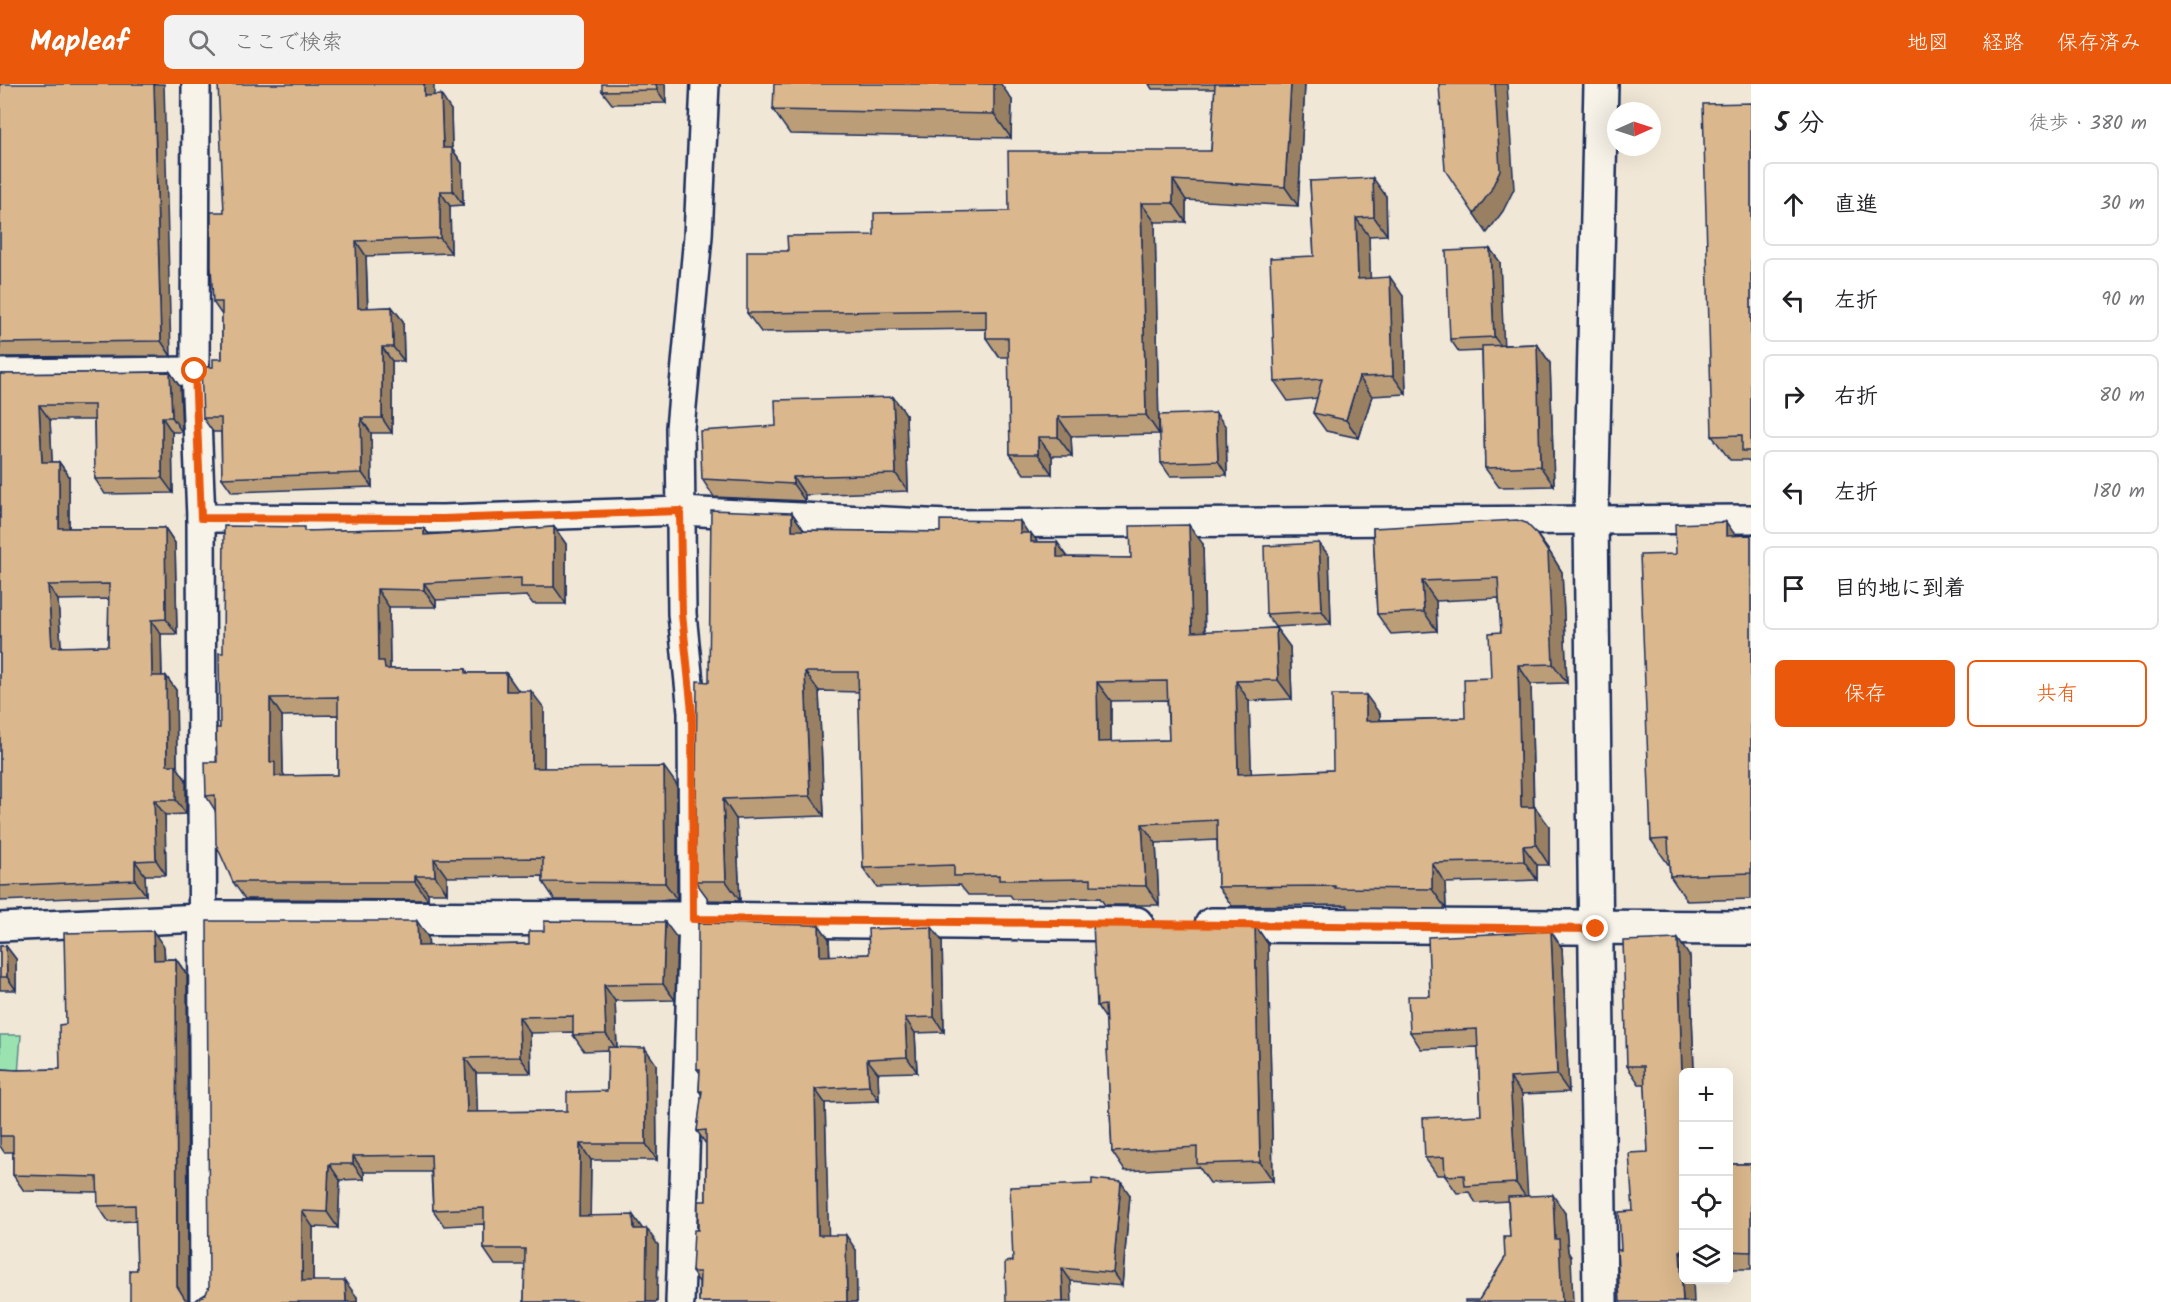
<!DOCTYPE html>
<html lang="ja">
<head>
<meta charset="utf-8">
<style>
  :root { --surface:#fff; --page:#f2f2f2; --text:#202124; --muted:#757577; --line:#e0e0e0; --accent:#ea580c }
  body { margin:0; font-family:Kalam,"Klee One",sans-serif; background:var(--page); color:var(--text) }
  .controls { position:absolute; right:18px; bottom:18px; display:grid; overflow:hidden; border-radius:9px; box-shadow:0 6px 24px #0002 }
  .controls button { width:54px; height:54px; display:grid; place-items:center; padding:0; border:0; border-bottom:2px solid var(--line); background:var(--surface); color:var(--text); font:30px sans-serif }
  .compass { position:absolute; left:1607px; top:18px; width:54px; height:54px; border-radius:50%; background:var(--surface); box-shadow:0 6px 24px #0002; rotate:87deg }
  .stop { position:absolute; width:18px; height:18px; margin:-14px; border:4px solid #ea580c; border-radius:50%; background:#fff }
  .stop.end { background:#ea580c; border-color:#fff; box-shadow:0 2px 6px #0008 }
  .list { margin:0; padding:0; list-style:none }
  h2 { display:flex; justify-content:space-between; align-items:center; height:78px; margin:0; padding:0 24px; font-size:26px }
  h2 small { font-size:20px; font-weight:400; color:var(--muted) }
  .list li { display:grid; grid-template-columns:39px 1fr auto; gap:18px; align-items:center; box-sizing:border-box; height:84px; margin:0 12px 12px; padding:0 12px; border:2px solid var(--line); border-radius:9px }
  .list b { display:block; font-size:22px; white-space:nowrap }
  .list em { font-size:20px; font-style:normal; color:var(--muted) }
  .actions { display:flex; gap:12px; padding:18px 24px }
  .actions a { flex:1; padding:14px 0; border:2px solid var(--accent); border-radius:9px; text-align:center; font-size:21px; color:var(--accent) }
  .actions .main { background:var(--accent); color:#fff }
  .icon { flex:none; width:33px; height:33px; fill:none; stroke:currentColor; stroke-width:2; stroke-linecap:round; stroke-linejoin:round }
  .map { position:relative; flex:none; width:1751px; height:1218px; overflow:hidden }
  header { display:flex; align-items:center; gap:36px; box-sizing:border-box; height:84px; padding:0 30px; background:var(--accent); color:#fff }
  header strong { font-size:28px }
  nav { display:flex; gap:33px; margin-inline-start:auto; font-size:21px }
  .search { width:420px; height:54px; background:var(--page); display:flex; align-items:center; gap:15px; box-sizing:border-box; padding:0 21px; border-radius:9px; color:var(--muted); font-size:22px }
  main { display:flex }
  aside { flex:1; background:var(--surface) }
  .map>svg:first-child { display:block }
  .green { fill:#9ae3b1; stroke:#5a8988; stroke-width:1.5 }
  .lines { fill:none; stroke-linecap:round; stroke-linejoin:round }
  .street-casing { stroke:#1b2f5e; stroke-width:32 }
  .secondary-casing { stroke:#1b2f5e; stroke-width:38 }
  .street { stroke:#f7f3e8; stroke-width:27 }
  .secondary { stroke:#f7f3e8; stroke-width:33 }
  .wall { fill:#bb9d78; stroke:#1b2f5e; stroke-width:1.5; fill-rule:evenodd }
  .shaded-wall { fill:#998062; stroke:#1b2f5e; stroke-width:1.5 }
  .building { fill:#dab78c; stroke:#1b2f5e; stroke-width:1.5; fill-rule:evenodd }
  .route { stroke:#ea580c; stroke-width:8 }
</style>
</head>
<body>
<header>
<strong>Mapleaf</strong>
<div class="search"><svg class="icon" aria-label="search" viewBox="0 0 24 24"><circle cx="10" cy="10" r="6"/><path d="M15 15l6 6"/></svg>ここで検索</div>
<nav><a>地図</a><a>経路</a><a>保存済み</a></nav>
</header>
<main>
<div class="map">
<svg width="1751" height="1218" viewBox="0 0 1751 1218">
  <rect width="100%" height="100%" fill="#f1e7d6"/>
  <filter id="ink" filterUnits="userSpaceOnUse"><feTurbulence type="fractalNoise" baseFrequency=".0167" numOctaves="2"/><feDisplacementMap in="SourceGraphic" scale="12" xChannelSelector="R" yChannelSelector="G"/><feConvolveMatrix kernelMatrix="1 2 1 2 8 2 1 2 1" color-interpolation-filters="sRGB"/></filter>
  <g filter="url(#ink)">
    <polygon class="green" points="0,951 21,951 18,991 0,990"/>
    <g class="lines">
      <g class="street-casing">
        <g id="street">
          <polyline points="196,0 195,287 201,434 204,1218"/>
          <polyline points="0,289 195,287"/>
          <polyline points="201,434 443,435 680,427 947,440 1751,435"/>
          <polyline points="0,843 202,834"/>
          <polyline points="680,1218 693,835 692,628 682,530 680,344 698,152 705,0"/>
        </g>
      </g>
      <g class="secondary-casing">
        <g id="secondary">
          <polyline points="202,834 693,835 1136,840"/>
          <polyline points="1212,841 1751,844"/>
          <polyline points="1600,1218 1591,435 1601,0"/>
        </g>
      </g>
      <use href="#street" class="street"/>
      <use href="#secondary" class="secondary"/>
    </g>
    <g class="wall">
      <polygon points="0,0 171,272 0,273"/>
      <polygon points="665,0 666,19 612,20 602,7"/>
      <polygon points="1149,0 1305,0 1298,122 1186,116 1186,138 1155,138 1159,350 1071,352 1072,372 1052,372 1052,390 1024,390 1010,370 1009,273 999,273 986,254 986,245 761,248 747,229 788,167 1009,127 1211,67 1215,5 1152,5"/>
      <polygon points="434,12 451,26 452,65 462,79 463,121 450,122 451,169 366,172 368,224 392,223 403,237 404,277 392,277 392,349 371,349 372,403 232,408 222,394 221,348 213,348 203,334 213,283 222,275 222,231 213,218 224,128"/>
      <polygon points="1012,16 1011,54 790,50 773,26"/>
      <polygon points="1751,19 1751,379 1748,376 1730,376 1712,352"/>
      <polygon points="1310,97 1386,112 1387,151 1369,152 1370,194 1403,212 1406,310 1372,312 1359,354 1326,347 1313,329 1317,314 1288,317 1275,298 1314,172"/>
      <polygon points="1490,165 1500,178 1503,261 1537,260 1550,279 1554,402 1499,403 1485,384 1482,267 1459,268 1450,255"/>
      <path d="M170,288L180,303L182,348H172L173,409L105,410L95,395L94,336H50L52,378H59L69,392V444H165L175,459L177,550H161L162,592H166L176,606L177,683L186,696V730L165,731L166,791H145L146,811L0,817V290ZM109,515L108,562L61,563L58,516Z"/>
      <polygon points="893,313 906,330 908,407 805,411 805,417 714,413 702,395 776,342"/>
      <polygon points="1226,343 1227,391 1170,392 1161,379"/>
      <path d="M792,429L804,446L1028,449L1037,458H1057L1068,473L1131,474L1203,460L1205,548L1276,544L1290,563L1292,615L1249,617L1251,690L1333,686L1380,630V636L1465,634L1491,594L1501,548L1499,514L1436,517L1437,547L1391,550L1377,530L1373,444L1549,467L1562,488L1567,599L1531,600L1534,723L1549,742V781H1537V796L1445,799L1446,825L1348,824L1347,821L1232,822L1218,803L1217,756L1156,759L1159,821H1105L1100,814L1013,815L1010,811H968L960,801L877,803L863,784L859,608L819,607L824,732L736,735L740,817L709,816L695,797L709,598ZM1167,616L1169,656L1111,658V617Z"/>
      <path d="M554,443L566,460V520H533L527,512L436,516V523H389L390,585H466L468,589H506L518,607L544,624V684L677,701V816H555L543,798V792L447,793V809H428V816L245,815L233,798L215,726L206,712L217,678L220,644L223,569L307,447L424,444L429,450ZM338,631V691L284,692L283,689L282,632Z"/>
      <polygon points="1751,451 1751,815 1687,817 1670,792 1669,780 1668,780 1651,756 1676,470 1736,452"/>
      <polygon points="1319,459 1329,472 1331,540 1275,543 1266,530"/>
      <polygon points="819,841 829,855 830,872 869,870 942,857 944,948 915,949 917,988 878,989 879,1017 825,1019 828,1151 856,1166 857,1218 699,1218 699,1198 692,1188 698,1146 706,1117 706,1060 697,1047 702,1011 699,1007 700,989 697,985"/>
      <polygon points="1255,841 1268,860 1273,1097 1210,1099 1199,1083 1125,1087 1112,1068 1106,935 1097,922"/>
      <path d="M428,853L429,862L529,860L677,854L675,916L615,917L617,963L656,980L657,1076H591L590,1132L643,1145L658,1161L657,1218H524L525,1181H495L484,1165V1140L444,1142L433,1126L431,1088H364V1095L340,1096L338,1144L313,1143V1197L357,1213V1218H130L137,1186L136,1137L109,1138L98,1122V1108L24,1107L13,1091V1068H4L0,1062V985L17,986L60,985L66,940L164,863L165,875H176L187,891L188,1216L193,1218L206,1210ZM573,948V951L584,967L608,966L607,1007L567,1027L477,1028L476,989H531L530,949Z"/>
      <polygon points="0,862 6,862 16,875 16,906 0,906"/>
      <polygon points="1562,864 1569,1008 1522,1010 1527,1112 1565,1129 1568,1168 1571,1173 1479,1216 1505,1174 1510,1153 1508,1117 1476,1119 1469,1108 1457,1109 1445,1092 1445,1091 1437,1091 1425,1074 1481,1031 1478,963 1421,965 1410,948 1430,912"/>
      <polygon points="1690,873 1694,988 1683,988 1683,1196 1621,1166 1633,1127 1648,1068 1645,1000 1639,1000 1627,982"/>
      <rect x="1728" y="1080" width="23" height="105"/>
      <polygon points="1130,1111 1122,1202 1071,1197 1013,1177"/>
    </g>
    <g class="shaded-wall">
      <polygon points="154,0 164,0 171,272 161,257"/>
      <polygon points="424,0 434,0 434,26 424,12"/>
      <polygon points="656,0 665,0 666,19 657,6"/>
      <polygon points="985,0 1001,0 1012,16 1011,54 994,30"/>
      <polygon points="1291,0 1305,0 1298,122 1285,103"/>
      <polygon points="1495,0 1507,0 1514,105 1503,127 1487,149 1474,130"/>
      <polygon points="441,11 451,26 452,65 462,79 463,121 453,107 443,64"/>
      <polygon points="1373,94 1386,112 1387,151 1374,133"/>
      <polygon points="1173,96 1186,116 1186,138 1173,119"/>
      <polygon points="440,107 450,122 451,169 440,154"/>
      <polygon points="1141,119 1155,138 1159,350 1146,331"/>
      <polygon points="1356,134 1369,152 1371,213 1358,195"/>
      <polygon points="356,157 366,172 368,238 358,224"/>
      <polygon points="1490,165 1500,178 1504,266 1494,253"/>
      <polygon points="1390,193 1403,212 1406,310 1393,292"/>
      <polygon points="392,223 403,237 404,277 393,263"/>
      <polygon points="1537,260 1550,279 1554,402 1540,382"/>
      <polygon points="382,263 392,277 392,349 382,334"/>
      <polygon points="170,288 180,303 182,348 172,333"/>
      <polygon points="1359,293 1372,312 1359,354 1346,336"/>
      <polygon points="893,313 906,330 908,407 896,390"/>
      <polygon points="39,321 50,336 53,393 42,378"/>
      <polygon points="1216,329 1226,343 1227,391 1218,377"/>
      <polygon points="162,333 172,348 173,409 162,394"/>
      <polygon points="1058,333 1071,352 1072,372 1058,353"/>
      <polygon points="361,334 371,349 372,403 362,389"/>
      <polygon points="1038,353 1052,372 1052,390 1038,370"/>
      <polygon points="59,378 69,392 69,458 59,444"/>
      <polygon points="793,393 805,411 805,417 793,400"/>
      <polygon points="792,429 806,449 792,446"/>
      <polygon points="1020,437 1031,453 1031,449 1045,468 1020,449"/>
      <polygon points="1726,438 1743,462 1726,452"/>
      <polygon points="1189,441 1203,460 1205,568 1192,548"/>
      <polygon points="554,443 566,460 566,520 554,503"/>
      <polygon points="165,444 175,459 177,550 166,535"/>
      <polygon points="424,444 437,461 424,451"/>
      <polygon points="1535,448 1549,467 1562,488 1567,599 1553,580"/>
      <polygon points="1057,458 1071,478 1057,473"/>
      <polygon points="1319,459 1329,472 1331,540 1322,527"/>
      <polygon points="1422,497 1436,517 1437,547 1424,528"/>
      <polygon points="424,499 436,516 436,523 424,506"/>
      <polygon points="48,501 58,516 62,577 52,563"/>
      <polygon points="377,505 389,523 390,585 397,594 390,593 378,577"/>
      <polygon points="151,536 161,550 162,606 152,592"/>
      <polygon points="1276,544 1290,563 1292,615 1278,596"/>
      <polygon points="1518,581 1531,600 1534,742 1521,723"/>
      <polygon points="805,588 819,607 824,732 810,712"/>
      <polygon points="506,589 518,606 518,624 506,607"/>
      <polygon points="166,592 176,606 177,683 186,696 186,730 176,716 167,681"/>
      <polygon points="1236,597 1249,617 1252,709 1238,690"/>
      <polygon points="1097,598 1111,617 1111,678 1098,658"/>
      <polygon points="531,607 544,624 544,701 532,684"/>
      <polygon points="1366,611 1380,630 1380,656 1366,637"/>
      <polygon points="270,614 282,632 283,689 287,695 275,692 270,678"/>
      <polygon points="664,683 677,701 677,816 665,799"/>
      <polygon points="723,715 736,735 740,817 726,797"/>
      <polygon points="154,716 165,731 166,791 156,776"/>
      <polygon points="1535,723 1549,742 1549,781 1536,761"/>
      <polygon points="1142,740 1156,759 1159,821 1146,802"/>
      <polygon points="1523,762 1537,781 1537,796 1524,777"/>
      <polygon points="434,775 447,793 447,809 435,792"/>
      <polygon points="135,777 145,791 146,811 135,796"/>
      <polygon points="1432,779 1445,799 1446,825 1432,805"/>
      <polygon points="415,792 428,809 428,816 415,798"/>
      <polygon points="417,837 428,853 429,878 418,862"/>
      <polygon points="665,838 677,854 675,916 663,900"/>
      <polygon points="819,841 829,855 830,887 820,872"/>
      <polygon points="1255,841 1268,860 1273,1097 1260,1078"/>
      <polygon points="932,843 942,857 944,948 934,933"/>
      <polygon points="153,847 164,863 165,892 154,876"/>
      <polygon points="1551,847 1562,864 1569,1008 1557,991"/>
      <polygon points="1678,855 1690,873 1694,988 1683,988 1683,1027"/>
      <polygon points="6,862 16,875 16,906 7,893"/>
      <polygon points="176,875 187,891 188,1218 186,1218 177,1202"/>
      <polygon points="604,901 615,917 617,966 606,950"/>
      <polygon points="519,933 530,949 531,989 520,973"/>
      <polygon points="905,934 915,949 917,988 907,973"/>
      <polygon points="645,964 656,980 657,1076 646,1060"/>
      <polygon points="465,974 476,989 478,1044 467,1028"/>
      <polygon points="867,975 878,989 879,1017 869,1002"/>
      <polygon points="1510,994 1522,1010 1528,1116 1516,1099"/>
      <polygon points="815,1005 825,1019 829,1166 818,1151"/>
      <polygon points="580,1060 591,1076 590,1148 579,1132"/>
      <polygon points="353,1072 364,1088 364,1095 353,1080"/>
      <polygon points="329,1080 340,1096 338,1144 327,1128"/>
      <polygon points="1121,1098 1130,1111 1122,1202 1113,1189"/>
      <polygon points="1553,1111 1565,1129 1568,1168 1571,1173 1573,1218 1562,1218 1555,1155"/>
      <polygon points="302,1127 313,1143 313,1213 302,1197"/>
      <polygon points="633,1131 644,1147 634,1145"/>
      <polygon points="647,1145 658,1161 657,1218 646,1218"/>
      <polygon points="846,1151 856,1166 857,1218 847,1218"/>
      <polygon points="1680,1167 1683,1172 1683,1196 1693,1196 1694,1218 1683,1218"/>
      <polygon points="1062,1184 1071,1197 1072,1218 1063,1218"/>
      <polygon points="345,1197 357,1213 357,1218 346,1218"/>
    </g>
    <g class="building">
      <polygon points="0,0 154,0 161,257 0,259"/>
      <polygon points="218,0 424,0 424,12 441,11 443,64 452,64 453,107 440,107 440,154 356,157 358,224 392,223 393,263 382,263 382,334 361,334 362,389 222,394 221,334 203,334 201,283 213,283 213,275 222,275 222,218 213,218 211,182 211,128 224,128"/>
      <polygon points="602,0 656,0 657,6 602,7"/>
      <polygon points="774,0 994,0 994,30 773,26"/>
      <polygon points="1215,0 1291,0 1285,103 1173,96 1173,119 1141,119 1146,331 1058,333 1058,353 1038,353 1038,370 1010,370 1008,254 986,254 986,226 747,229 747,167 788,167 787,152 874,151 874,129 1009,127 1008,67 1211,67"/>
      <polygon points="1439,0 1495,0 1500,86 1490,108 1474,130 1445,86"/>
      <polygon points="1751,19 1751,367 1742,367 1742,351 1712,352 1703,20"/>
      <polygon points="1373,94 1374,133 1356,134 1358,195 1390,193 1393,292 1359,293 1346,336 1313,329 1322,295 1275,298 1270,174 1314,172 1310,97"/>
      <polygon points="1490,165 1494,253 1450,255 1446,167"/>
      <polygon points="1537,260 1540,382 1485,384 1482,262"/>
      <path d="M170,288L172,333H162V394L95,395L94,321H39L42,378H59V444H165L166,535L151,536L152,592H166L167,681H176V716H154L156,776L135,777V796L0,802V290ZM109,500L108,562L52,563L48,501Z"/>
      <polygon points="893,313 896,390 793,393 793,400 702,395 700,347 776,342 775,316"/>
      <polygon points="1216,329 1218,377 1161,379 1159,331"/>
      <path d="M711,426L792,429V446L940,448V436L1020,437V449H1031V458H1057V473L1131,474L1130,442L1189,441L1192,548L1276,544L1278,596L1236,597L1238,690L1333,686L1332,611H1366V637L1465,634L1464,595L1491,594L1489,549L1501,548L1498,494L1422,497L1424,528L1377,530L1373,444L1517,436L1526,439L1535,448L1548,468L1553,580L1518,581L1521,723H1535L1536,761L1523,762L1524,777L1432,779V805L1335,804V802L1218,803L1217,736L1142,740L1146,802L1091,801V795L999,796V791L954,792V781L863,784L858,588H805L810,712L723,715L726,797H695L697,597L709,598ZM1167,597L1169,656L1098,658L1097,598Z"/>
      <polygon points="1726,438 1726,452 1751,451 1751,789 1670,792 1668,755 1651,756 1640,471 1676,470 1675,440"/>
      <path d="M224,442L304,443V447L424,444V451L554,443V503H521V494L424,499V506L377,505L378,577H384L385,585H466V589H506V607H531L532,684L664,683L665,799L543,798V774L434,775L435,792H415V798H233L216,760L215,711L206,712L205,678H217L216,644H220L219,569H223ZM338,613V691L275,692V678H270V614Z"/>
      <polygon points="1319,459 1322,527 1266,530 1264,462"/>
      <polygon points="207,837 417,837 418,862 529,860 529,847 544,847 544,837 665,838 663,900 604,901 606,950 573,951 573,932 519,933 520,973 465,974 467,1028 567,1027 567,1008 607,1007 608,963 645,964 646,1060 580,1060 579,1132 633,1131 634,1145 647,1145 646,1218 524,1218 525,1165 484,1165 484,1124 433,1126 431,1071 353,1072 353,1080 329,1080 327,1128 302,1127 302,1197 345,1197 346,1218 130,1218 130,1186 137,1186 135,1121 98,1122 97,1093 13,1091 13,1052 0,1052 0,985 17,986 60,985 59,941 66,940 64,849 153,847 154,876 176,875 177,1202 185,1215 193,1218 206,1210 209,1202"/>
      <polygon points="698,839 819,841 820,872 869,870 868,845 932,843 934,933 905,934 907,973 867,975 869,1002 815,1005 818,1151 846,1151 847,1218 699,1218 700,1188 692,1188 694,1146 698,1146 698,1117 706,1117 706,1046 697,1047 702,1007 699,1007 700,985 697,985"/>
      <polygon points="1093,839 1255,841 1260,1078 1197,1080 1197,1063 1112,1068 1105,921 1097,922"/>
      <polygon points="1551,847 1557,991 1510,994 1516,1099 1465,1102 1464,1091 1445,1092 1444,1073 1425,1074 1423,1034 1481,1031 1477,945 1410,948 1408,912 1430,912 1428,853"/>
      <polygon points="1678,855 1683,1027 1683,1167 1680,1167 1683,1218 1620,1218 1617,1166 1621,1166 1619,1128 1633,1127 1629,1069 1648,1068 1644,982 1627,982 1623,857"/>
      <polygon points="0,862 6,862 7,893 0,893"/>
      <polygon points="1728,1080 1751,1080 1751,1168 1728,1167"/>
      <polygon points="1092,1095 1121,1098 1113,1189 1062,1184 1063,1218 1006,1218 1005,1178 1013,1177 1010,1103 1092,1100"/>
      <polygon points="1553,1111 1555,1155 1559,1155 1562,1218 1465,1218 1465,1216 1479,1216 1505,1174 1504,1153 1510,1153 1508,1113"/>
    </g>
  </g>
  <g class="lines" filter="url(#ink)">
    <polyline class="route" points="195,287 201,434 443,435 680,427 682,530 692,628 693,835 1596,845"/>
  </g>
</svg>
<div class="controls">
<button>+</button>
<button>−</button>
<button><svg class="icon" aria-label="locate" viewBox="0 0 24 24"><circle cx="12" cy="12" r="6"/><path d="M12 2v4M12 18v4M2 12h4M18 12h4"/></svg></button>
<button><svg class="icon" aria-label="layers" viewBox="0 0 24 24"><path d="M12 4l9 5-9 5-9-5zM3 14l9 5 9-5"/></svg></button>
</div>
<svg class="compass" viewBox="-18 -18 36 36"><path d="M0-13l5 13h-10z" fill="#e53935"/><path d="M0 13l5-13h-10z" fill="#757577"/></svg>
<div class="stop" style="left:195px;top:287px"></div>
<div class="stop end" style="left:1596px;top:845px"></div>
</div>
<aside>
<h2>5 分<small>徒歩 · 380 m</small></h2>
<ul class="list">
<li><svg class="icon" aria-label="ahead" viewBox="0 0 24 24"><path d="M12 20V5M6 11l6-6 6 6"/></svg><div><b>直進</b></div><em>30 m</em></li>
<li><svg class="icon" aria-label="left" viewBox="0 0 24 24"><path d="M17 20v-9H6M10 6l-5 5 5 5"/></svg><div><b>左折</b></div><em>90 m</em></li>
<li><svg class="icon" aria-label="right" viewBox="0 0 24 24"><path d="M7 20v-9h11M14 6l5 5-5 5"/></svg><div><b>右折</b></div><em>80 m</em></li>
<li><svg class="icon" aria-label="left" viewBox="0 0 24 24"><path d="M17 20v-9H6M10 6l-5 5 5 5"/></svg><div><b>左折</b></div><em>180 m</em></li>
<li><svg class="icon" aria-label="arrive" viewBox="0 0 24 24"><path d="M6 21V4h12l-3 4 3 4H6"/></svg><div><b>目的地に到着</b></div></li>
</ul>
<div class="actions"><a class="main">保存</a><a>共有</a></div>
</aside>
</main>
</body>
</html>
